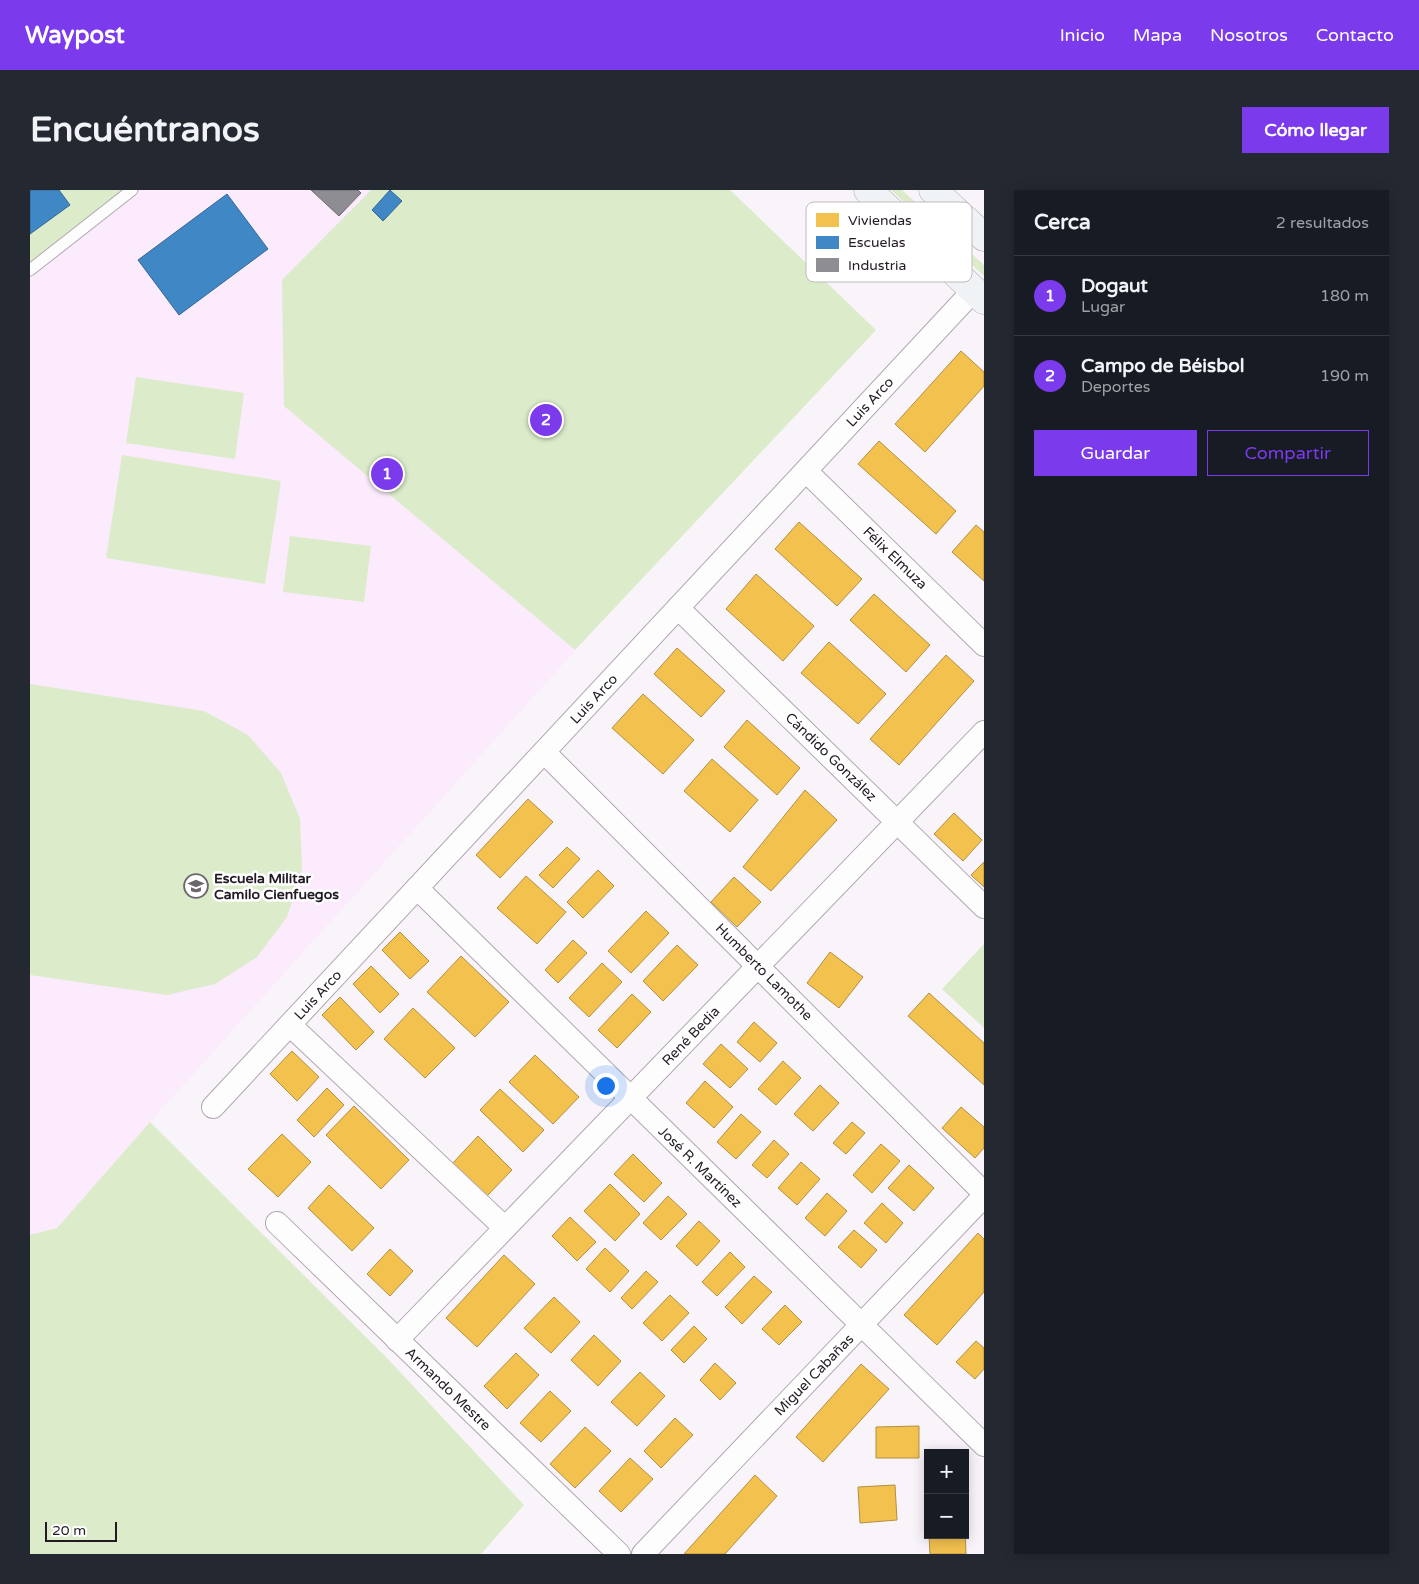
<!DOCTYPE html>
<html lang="es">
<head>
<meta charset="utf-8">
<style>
  :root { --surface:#171b24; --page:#242831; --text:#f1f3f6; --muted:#9ea1a6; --line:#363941; --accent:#7c3aed }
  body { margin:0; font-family:"Varela Round",sans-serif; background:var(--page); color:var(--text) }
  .controls { position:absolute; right:15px; bottom:15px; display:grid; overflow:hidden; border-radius:0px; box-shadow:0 2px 12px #0003 }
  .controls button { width:45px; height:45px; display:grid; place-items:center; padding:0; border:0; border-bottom:1px solid var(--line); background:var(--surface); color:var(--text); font:25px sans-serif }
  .scale { position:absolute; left:15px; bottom:12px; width:72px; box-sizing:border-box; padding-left:5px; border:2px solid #231a24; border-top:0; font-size:14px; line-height:18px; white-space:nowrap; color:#231a24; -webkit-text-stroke:4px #fff; paint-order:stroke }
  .you { position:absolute; left:575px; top:895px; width:18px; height:18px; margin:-12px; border:4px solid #fff; border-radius:50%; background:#1a73e8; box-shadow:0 0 0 8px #1a73e833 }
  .badge { display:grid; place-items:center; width:32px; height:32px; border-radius:50%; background:var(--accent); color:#fff; font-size:16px; font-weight:700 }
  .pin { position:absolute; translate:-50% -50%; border:2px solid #fff; box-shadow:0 1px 5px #0006 }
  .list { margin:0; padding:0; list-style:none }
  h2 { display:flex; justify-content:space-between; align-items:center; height:65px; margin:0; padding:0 20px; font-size:21px }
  h2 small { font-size:16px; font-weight:400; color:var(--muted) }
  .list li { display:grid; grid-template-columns:32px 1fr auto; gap:15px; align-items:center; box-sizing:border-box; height:80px; padding:0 20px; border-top:1px solid var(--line) }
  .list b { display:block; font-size:19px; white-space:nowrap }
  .list p { margin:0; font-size:16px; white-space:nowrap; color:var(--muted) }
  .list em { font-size:16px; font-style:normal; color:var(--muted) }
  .actions { display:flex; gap:10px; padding:15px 20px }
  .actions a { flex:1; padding:11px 0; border:1px solid var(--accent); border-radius:0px; text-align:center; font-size:18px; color:var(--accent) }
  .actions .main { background:var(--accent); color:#fff }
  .map { position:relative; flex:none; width:954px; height:1364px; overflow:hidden; border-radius:0px }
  header { display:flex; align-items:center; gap:30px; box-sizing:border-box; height:70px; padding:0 25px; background:var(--accent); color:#fff }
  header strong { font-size:24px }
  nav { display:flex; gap:28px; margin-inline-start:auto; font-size:18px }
  .intro { display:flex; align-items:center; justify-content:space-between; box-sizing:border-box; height:120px; padding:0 30px }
  h1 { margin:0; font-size:35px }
  .button { padding:12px 22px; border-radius:0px; background:var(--accent); color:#fff; font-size:18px; font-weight:700 }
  main { display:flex; gap:30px; padding:0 30px }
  aside { flex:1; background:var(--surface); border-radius:0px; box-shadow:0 2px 12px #0003 }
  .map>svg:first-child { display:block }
  .built { fill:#fbebfc }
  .green { fill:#dceccb }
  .homes { fill:#f2c14e; stroke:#b48f41 }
  .schools { fill:#3f88c5; stroke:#376795 }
  .industry { fill:#8d8d92; stroke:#6d6a71 }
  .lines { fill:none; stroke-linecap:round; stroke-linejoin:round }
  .service-casing { stroke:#b0a9b0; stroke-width:13 }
  .minor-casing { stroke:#b0a9b0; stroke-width:24 }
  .secondary-casing { stroke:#b0a9b0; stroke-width:29 }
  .service { stroke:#fefdfe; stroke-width:11 }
  .minor { stroke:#fefdfe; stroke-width:22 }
  .secondary { stroke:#f0f3f6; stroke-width:28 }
  .labels { text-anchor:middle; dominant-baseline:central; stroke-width:5; stroke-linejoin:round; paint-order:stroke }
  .street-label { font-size:14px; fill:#231a24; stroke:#fff }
  .poi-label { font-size:14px; font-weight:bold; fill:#231a24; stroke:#fff; text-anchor:start }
  .key { fill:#fff; stroke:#bdbabd; stroke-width:1 }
  .key-label { font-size:14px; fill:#231a24 }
</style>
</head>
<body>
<header>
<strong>Waypost</strong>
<nav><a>Inicio</a><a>Mapa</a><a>Nosotros</a><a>Contacto</a></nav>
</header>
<div class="intro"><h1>Encuéntranos</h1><a class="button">Cómo llegar</a></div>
<main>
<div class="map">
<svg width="954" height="1364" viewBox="0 0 954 1364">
  <rect width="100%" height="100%" fill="#f9f4f9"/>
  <polygon class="built" points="0,0 700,0 846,140 589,412 120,932 27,1038 0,1045"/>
  <g class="green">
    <polygon points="0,0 102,0 0,80"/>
    <polygon points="341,0 700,0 846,140 545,460 254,216 252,90"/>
    <polygon points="861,0 872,0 954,75 954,86"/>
    <polygon points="106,187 214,203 205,269 96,253"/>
    <polygon points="92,265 251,291 235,394 76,368"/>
    <polygon points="260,346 341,356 334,412 253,402"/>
    <polygon points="0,494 174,521 218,545 251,583 270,629 272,679 257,727 227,767 185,794 137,805 0,785"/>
    <polygon points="954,754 954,838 912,799"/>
    <polygon points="120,932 358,1169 494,1315 451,1364 0,1364 0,1045 27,1038"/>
  </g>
  <g class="homes">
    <polygon points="931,161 954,182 954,196 895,262 865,234"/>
    <polygon points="849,251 926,321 906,344 828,274"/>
    <polygon points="769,332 832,389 807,416 745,359"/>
    <polygon points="946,335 954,342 954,391 922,362"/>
    <polygon points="726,384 784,436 753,471 696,419"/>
    <polygon points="844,404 900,455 876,482 820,430"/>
    <polygon points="799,452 856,504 828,534 771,483"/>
    <polygon points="647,458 695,501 671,527 624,484"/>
    <polygon points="916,465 944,491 869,575 840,549"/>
    <polygon points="613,504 664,550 633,584 582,538"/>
    <polygon points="717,530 770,578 747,605 694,557"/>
    <polygon points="682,569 728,610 700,642 654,601"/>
    <polygon points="775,600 807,630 741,701 713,677"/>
    <polygon points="498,609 523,632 470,688 446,665"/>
    <polygon points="924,623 952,650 933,671 904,644"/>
    <polygon points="537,657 550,669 523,698 509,685"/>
    <polygon points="954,672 954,697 941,685"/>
    <polygon points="568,680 584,696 553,728 537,712"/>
    <polygon points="496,686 536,722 507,754 467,718"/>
    <polygon points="704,687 731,712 707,737 681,712"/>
    <polygon points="616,721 639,743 601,783 578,761"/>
    <polygon points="370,742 399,771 380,789 352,760"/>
    <polygon points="543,750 557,763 528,793 515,780"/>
    <polygon points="647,755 668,775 633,811 613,791"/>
    <polygon points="800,762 833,787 809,818 777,793"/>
    <polygon points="431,766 479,812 445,847 397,802"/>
    <polygon points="572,773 592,792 559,827 539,808"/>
    <polygon points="341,776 369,804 350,823 323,794"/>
    <polygon points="899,803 954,853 954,895 878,826"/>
    <polygon points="602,804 621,822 587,858 568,840"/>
    <polygon points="310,807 344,842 326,860 292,825"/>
    <polygon points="383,818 425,858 395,888 354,849"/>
    <polygon points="724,832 747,853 730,872 707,852"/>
    <polygon points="691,854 718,879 700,898 673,874"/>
    <polygon points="262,861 289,887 267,911 240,884"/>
    <polygon points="505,865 549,907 523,934 479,892"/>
    <polygon points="753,871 771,888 746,915 728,899"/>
    <polygon points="675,891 703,917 684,938 656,913"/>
    <polygon points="790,895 809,913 783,941 764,924"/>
    <polygon points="297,898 314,915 284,947 267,930"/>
    <polygon points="470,899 514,940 493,962 450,920"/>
    <polygon points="324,916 379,970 351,999 296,945"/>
    <polygon points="931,917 954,937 954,958 945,968 912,938"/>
    <polygon points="711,924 731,942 706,969 687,952"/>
    <polygon points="822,932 835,943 816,964 803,953"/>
    <polygon points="252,944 281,972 248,1007 218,979"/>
    <polygon points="448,946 482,980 456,1007 422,974"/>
    <polygon points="744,950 759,964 737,988 722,975"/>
    <polygon points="851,954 870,971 842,1003 823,985"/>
    <polygon points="603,964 632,993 614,1012 584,984"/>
    <polygon points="771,972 790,989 767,1015 748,998"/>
    <polygon points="879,975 904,998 884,1021 858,998"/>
    <polygon points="580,994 610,1024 585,1051 554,1021"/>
    <polygon points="299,995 344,1038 322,1061 278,1018"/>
    <polygon points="797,1003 817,1021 795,1046 775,1028"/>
    <polygon points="638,1006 657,1024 631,1050 613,1033"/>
    <polygon points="852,1013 873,1033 856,1053 834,1033"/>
    <polygon points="540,1027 566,1052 547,1071 522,1046"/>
    <polygon points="669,1031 690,1051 667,1076 646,1056"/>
    <polygon points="824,1040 847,1060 831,1078 808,1057"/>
    <polygon points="948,1043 954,1049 954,1102 907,1155 874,1125"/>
    <polygon points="575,1058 599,1081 580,1102 556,1079"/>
    <polygon points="360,1059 383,1081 360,1106 337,1084"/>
    <polygon points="700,1062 715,1077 687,1106 672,1092"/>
    <polygon points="474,1065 505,1094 447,1157 416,1128"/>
    <polygon points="616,1081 628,1092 602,1119 591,1108"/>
    <polygon points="724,1086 742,1102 712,1134 695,1117"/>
    <polygon points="640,1105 659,1123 632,1151 613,1133"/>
    <polygon points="524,1107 550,1132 521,1163 494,1138"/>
    <polygon points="755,1115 772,1132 749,1155 732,1139"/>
    <polygon points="664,1136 677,1149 654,1173 641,1160"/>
    <polygon points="564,1145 591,1171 568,1196 541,1170"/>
    <polygon points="946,1151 954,1158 954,1179 945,1189 926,1172"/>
    <polygon points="486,1163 509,1185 477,1219 454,1196"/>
    <polygon points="685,1173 706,1193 690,1210 670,1190"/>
    <polygon points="831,1174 859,1199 793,1272 766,1247"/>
    <polygon points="610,1182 635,1206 607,1236 581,1212"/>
    <polygon points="520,1201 541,1221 511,1252 490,1233"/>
    <polygon points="645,1228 663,1245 631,1278 614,1261"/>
    <polygon points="889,1236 889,1268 846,1268 846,1237"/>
    <polygon points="555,1237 581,1261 545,1298 520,1274"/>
    <polygon points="600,1268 623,1289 591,1322 569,1301"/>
    <polygon points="725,1285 747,1306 695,1364 654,1364"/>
    <polygon points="865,1295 867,1330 830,1333 828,1297"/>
    <polygon points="935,1340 936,1364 900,1364 899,1345 935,1345"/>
  </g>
  <g class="schools">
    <polygon points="0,0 29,0 40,15 0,44"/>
    <polygon points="360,0 372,11 353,31 342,20"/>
    <polygon points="197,4 238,59 149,125 108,70"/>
    <polygon points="351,269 372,287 362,299 341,281"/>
  </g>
  <polygon class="industry" points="281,0 328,0 331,3 309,26"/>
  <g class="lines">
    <g class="service-casing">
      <polyline id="service" points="0,80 102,0"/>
    </g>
    <g class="minor-casing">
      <g id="minor">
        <polyline points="776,281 954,455"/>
        <polyline points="648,418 954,717"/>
        <polyline points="514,562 954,1003"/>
        <polyline points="387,698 954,1255"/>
        <polyline points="260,835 475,1038"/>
        <polyline points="183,917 944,100"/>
        <polyline points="247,1033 589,1364"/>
        <polyline points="367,1150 954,542"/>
        <polyline points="613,1364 954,1006"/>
      </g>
    </g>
    <g class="secondary-casing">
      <g id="secondary">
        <polyline points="838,0 954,110"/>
        <polyline points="903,0 954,47"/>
      </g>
    </g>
    <use href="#service" class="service"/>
    <use href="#minor" class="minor"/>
    <use href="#secondary" class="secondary"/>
  </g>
  <defs>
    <g id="school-ring" transform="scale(1.25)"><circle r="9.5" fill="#fff" stroke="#6e666f" stroke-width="1.5"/><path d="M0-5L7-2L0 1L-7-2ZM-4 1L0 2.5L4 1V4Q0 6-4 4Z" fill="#6e666f"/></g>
  </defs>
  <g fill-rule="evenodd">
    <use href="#school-ring" x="166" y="696"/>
  </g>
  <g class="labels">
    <g class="street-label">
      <text transform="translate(840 212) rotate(-47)">Luis Arco</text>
      <text transform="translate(865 368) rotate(44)">Félix Elmuza</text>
      <text transform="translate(564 509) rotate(-47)">Luis Arco</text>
      <text transform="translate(801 567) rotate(44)">Cándido González</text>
      <text transform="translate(734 782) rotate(45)">Humberto Lamothe</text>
      <text transform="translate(288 805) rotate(-47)">Luis Arco</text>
      <text transform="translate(661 846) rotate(-46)">René Bedia</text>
      <text transform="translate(670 977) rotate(44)">José R. Martínez</text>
      <text transform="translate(784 1185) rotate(-46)">Miguel Cabañas</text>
      <text transform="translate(418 1199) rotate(44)">Armando Mestre</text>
    </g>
    <g class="poi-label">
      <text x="184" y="688">Escuela Militar<tspan x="184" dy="16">Camilo Cienfuegos</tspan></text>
    </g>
  </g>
  <rect x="776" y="12" width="166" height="80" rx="8" class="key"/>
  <rect x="786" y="23" width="23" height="14" fill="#f2c14e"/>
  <rect x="786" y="46" width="23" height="13" fill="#3f88c5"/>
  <rect x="786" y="68" width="23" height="14" fill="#8d8d92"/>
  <g class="key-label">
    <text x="818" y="35">Viviendas</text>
    <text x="818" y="57">Escuelas</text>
    <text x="818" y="80">Industria</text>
  </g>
</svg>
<div class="controls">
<button>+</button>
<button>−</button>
</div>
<div class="scale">20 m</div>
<div class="you"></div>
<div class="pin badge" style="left:357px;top:284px">1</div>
<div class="pin badge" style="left:516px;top:230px">2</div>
</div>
<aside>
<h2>Cerca<small>2 resultados</small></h2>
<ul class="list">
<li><span class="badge">1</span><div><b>Dogaut</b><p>Lugar</p></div><em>180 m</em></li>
<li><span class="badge">2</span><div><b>Campo de Béisbol</b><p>Deportes</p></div><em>190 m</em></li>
</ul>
<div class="actions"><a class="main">Guardar</a><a>Compartir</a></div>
</aside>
</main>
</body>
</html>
